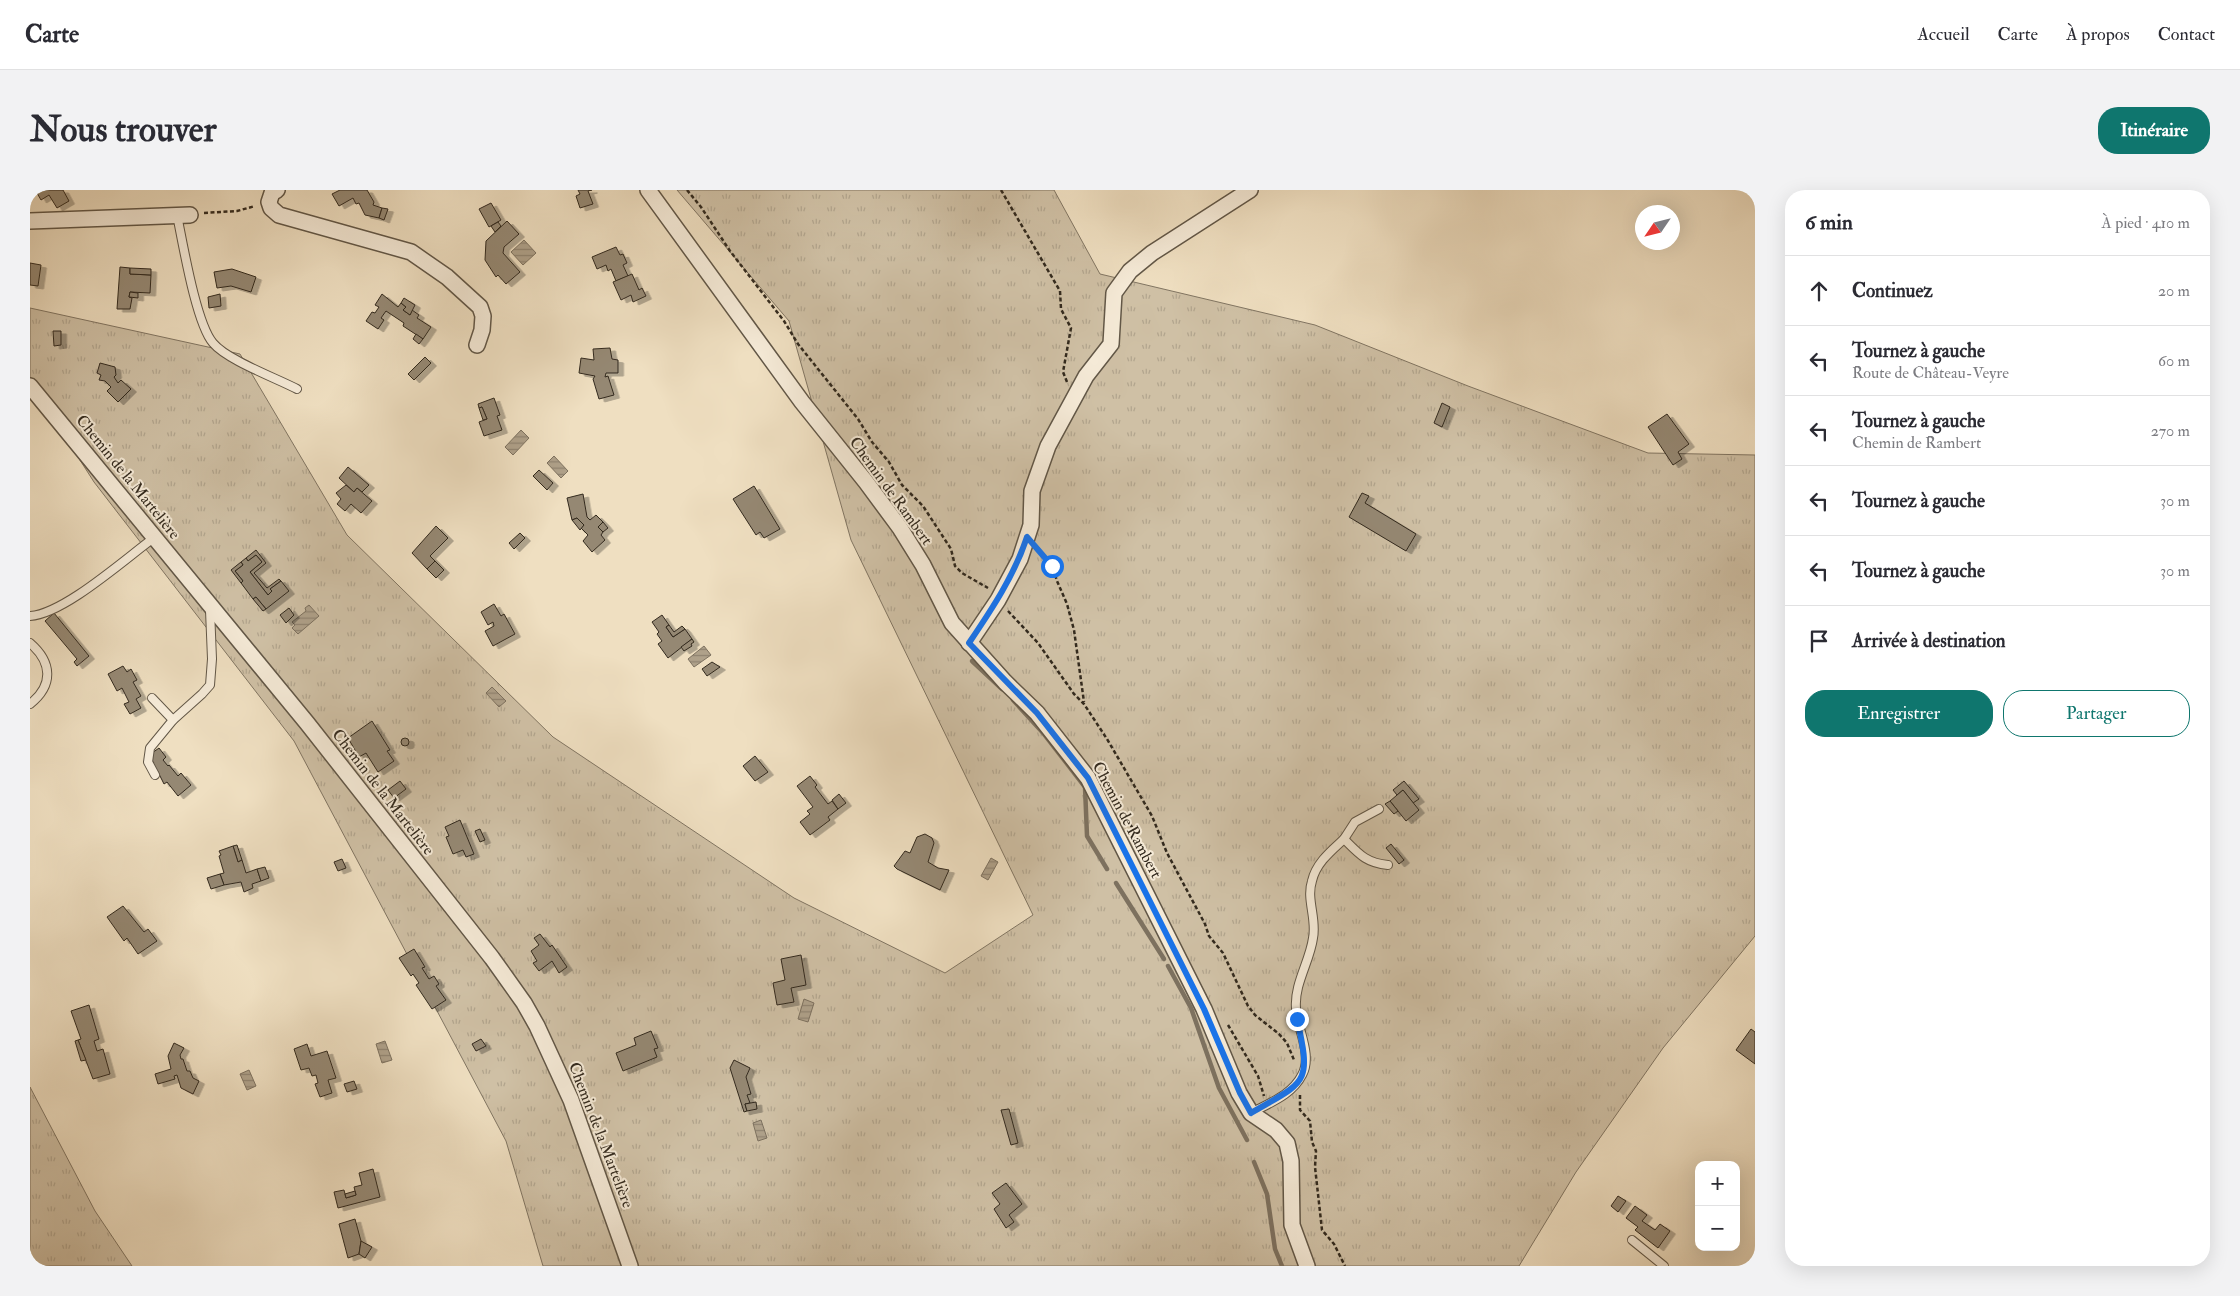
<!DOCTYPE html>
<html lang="fr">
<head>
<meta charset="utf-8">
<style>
  :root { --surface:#fff; --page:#f2f2f3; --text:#2b2b33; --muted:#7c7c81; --line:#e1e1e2; --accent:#0f766e }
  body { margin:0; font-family:"IM FELL Double Pica",serif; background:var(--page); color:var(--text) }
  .controls { position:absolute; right:15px; bottom:15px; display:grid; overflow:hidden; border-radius:10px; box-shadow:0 5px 20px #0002 }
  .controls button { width:45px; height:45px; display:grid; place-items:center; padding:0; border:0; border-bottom:1px solid var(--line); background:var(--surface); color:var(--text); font:25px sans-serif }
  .compass { position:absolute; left:1605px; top:15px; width:45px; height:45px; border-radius:50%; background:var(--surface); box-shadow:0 5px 20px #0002; rotate:235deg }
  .stop { position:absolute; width:15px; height:15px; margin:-11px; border:4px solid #1a73e8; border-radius:50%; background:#fff }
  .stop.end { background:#1a73e8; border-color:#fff; box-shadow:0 1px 5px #0008 }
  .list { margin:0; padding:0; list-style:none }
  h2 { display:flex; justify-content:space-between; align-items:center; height:65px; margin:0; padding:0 20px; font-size:21px }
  h2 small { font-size:16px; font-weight:400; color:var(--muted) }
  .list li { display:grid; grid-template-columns:32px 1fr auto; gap:15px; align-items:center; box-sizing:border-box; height:70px; padding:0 20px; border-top:1px solid var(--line) }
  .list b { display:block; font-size:19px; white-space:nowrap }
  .list p { margin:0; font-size:16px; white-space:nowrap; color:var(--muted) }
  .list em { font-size:16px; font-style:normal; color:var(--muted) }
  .actions { display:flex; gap:10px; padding:15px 20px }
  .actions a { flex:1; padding:11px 0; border:1px solid var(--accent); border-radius:20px; text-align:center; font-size:18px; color:var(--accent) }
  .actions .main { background:var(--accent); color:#fff }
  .icon { flex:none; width:28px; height:28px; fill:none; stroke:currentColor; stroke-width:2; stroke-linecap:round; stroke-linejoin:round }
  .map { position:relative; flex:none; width:1725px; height:1076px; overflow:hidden; border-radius:20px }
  header { display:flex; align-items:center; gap:30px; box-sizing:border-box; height:70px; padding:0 25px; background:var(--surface); border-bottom:1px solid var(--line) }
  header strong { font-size:24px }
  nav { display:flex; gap:28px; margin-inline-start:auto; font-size:18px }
  .intro { display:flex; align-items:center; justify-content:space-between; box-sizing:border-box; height:120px; padding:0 30px }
  h1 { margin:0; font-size:35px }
  .button { padding:12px 22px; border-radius:20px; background:var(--accent); color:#fff; font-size:18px; font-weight:700 }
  main { display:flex; gap:30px; padding:0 30px }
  aside { flex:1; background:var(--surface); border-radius:20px; box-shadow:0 5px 20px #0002 }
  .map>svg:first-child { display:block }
  .grass { fill:url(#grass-tufts); stroke:#817562 }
  .water { fill:url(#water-rules); stroke:#7d715f }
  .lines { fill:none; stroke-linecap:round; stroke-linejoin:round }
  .stream { stroke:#7d715f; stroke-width:4.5 }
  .building { fill:#958873; stroke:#332a1e; filter:url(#shadow) }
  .lane-casing { stroke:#625747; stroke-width:10 }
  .street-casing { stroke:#625747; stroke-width:18 }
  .path { stroke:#332a1e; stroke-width:2.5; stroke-dasharray:4 2.5; stroke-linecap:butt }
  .lane { stroke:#f5ead7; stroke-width:8 }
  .street { stroke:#f5ead7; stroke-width:15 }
  .route { stroke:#1a73e8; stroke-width:6 }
  .labels { text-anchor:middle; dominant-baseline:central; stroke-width:4; stroke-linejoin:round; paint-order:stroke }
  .street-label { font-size:16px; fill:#332a1e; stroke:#f5ead7 }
</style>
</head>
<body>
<header>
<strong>Carte</strong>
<nav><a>Accueil</a><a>Carte</a><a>À propos</a><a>Contact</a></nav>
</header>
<div class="intro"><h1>Nous trouver</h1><a class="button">Itinéraire</a></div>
<main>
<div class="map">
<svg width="1725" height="1076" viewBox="0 0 1725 1076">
  <defs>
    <pattern id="grass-tufts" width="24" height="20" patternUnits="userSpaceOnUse" patternTransform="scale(1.25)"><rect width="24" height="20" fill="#cfc0a5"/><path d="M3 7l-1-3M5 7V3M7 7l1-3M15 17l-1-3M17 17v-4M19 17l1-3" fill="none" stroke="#b2a58e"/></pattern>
    <pattern id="water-rules" width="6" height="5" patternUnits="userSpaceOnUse" patternTransform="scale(1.25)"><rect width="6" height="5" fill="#afa18a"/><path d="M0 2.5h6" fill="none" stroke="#8f8370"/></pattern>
    <filter id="shadow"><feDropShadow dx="5.5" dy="3" stdDeviation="0" flood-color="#0004"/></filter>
  </defs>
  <rect width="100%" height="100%" fill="#efdfc1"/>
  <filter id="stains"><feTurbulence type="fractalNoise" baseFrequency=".004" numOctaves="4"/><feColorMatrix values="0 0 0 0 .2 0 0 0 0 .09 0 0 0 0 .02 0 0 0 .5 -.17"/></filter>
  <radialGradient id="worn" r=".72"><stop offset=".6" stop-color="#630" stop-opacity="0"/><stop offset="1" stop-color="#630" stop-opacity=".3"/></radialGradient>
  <g class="grass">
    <polygon points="647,0 1024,0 1070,84 1285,135 1438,196 1618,263 1725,265 1725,746 1633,858 1546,982 1489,1076 513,1076 476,951 264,551 64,292 0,192 0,118 210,164 317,345 523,547 764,708 915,783 1003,725 821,350 759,131"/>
    <polygon points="0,897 65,1021 102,1076 0,1076"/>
  </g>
  <g class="water">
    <polygon points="494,50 506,63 493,75 481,62"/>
    <polygon points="491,240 499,248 483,265 475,257"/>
    <polygon points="524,266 538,281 531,288 517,273"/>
    <polygon points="279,415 289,426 268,444 262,438 265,435 262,432 276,421 275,418"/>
    <polygon points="674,456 681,465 664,477 658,469"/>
    <polygon points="462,497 476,511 469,517 456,503"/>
    <polygon points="961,668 968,672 958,690 951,686"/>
    <polygon points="774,809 784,813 778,832 768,829"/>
    <polygon points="355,851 362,870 352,873 346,854"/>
    <polygon points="219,880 226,896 217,900 210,884"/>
    <polygon points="731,930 737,948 728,951 723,933"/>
  </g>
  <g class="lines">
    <g class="stream">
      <polyline points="942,471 972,499"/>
      <polyline points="983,510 1014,544 1055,597 1057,646 1077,679"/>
      <polyline points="1086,693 1134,769"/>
      <polyline points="1138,776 1161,818 1189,898 1217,950"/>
      <polyline points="1224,972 1237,1004 1245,1059 1252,1076"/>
    </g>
  </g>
  <g class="building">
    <polygon points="12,0 33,0 39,11 27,18 19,5 11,10 7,3"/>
    <polygon points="310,0 337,0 344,12 343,15 352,18 349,28 335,25 329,13 326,14 323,8 309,16 302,4"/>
    <polygon points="548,0 562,0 558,1 563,14 550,18 546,6 550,4"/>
    <polygon points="461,13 471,30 459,37 449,19"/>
    <polygon points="352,18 358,19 354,30 349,28"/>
    <polygon points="477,31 489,44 474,57 473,63 490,82 476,94 468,85 466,87 455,70 456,51"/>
    <polygon points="468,32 471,36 465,42 461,36"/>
    <polygon points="586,57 590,65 593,64 597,73 593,75 598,86 586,91 581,79 578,81 576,75 567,79 562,67"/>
    <polygon points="0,73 11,75 8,96 0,95"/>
    <polygon points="90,77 100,78 100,84 121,85 120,103 100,102 99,107 102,108 100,119 87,119"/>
    <polygon points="100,78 121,79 121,85 100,84"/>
    <polygon points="202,79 226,87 221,102 201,96 187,98 184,82"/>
    <polygon points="602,84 609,100 612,98 616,106 603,112 601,105 591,110 583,92"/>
    <polygon points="100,102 108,103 108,108 99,107"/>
    <polygon points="190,104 191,116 179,118 178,107"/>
    <polygon points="352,104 368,117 371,113 376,117 373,120 380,125 382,120 389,125 387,128 401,137 393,149 373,136 374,133 356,121 351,128 354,130 348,139 336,131 342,122 345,123 349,117 345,115"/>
    <polygon points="374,108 385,115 380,125 373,120 376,117 371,113"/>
    <polygon points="23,141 31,141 31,155 24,156"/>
    <polygon points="386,144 393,149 389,154 383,149"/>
    <polygon points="580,158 582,169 588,170 588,183 576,183 575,187 578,186 584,205 569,209 563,189 565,186 549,183 551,168 564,170 563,159"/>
    <polygon points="395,167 401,173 384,190 378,184"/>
    <polygon points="70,173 85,177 86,185 84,187 88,193 91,190 101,199 88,212 77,201 81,197 75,191 69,190 71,185 67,183"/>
    <polygon points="464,208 470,225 467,226 472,240 454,246 449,232 457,229 452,217 449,218 448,214"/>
    <polygon points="1412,213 1420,217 1412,237 1404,233"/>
    <polygon points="452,217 457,229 453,230 449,218"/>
    <polygon points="1637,224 1659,254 1648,262 1652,269 1643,275 1618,237"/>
    <polygon points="318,277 339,295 332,302 327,298 324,302 309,288"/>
    <polygon points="509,280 523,293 517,300 503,286"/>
    <polygon points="316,295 324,302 327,298 342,311 331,323 321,314 315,321 307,314 311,309 306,303"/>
    <polygon points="724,296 750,339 734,348 730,342 726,345 703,309"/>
    <polygon points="1332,303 1339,306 1335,313 1386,344 1376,361 1319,327"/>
    <polygon points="553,304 557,327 560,330 566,325 573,332 568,337 573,342 571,345 575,350 562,362 553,351 558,345 551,338 554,335 547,328 542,330 537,308"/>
    <polygon points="547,328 554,335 550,340 542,330"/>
    <polygon points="573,332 578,338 573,342 568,337"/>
    <polygon points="406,336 418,348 400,366 405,371 397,379 382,363"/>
    <polygon points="490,343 495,348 484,359 479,353"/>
    <polygon points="226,360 236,373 224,383 237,398 249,389 251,391 240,399 242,401 238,405 220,382 232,372 226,365 218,371 216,368"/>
    <polygon points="226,365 232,372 220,382 238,405 242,401 240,399 251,391 259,401 236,419 226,407 223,409 211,393 213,391 205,381 213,375 211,372 216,368 218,371"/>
    <polygon points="405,371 414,380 406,388 397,379"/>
    <polygon points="211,372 213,375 205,381 213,391 211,393 201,380"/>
    <polygon points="226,407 236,419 233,421 223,409"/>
    <polygon points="464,414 471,426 474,424 485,444 463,456 455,441 464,436 463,432 458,435 451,422"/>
    <polygon points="259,418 264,425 256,433 250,425"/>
    <polygon points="24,423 59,466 47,476 44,472 47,469 15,431"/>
    <polygon points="632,425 639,435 636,437 643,447 655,439 662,449 638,468 628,454 632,451 627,444 629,442 622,432"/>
    <polygon points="639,435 644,442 652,436 655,439 643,447 636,437"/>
    <polygon points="662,449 664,452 661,454 662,456 654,461 651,457"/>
    <polygon points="682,472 690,477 677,486 672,479"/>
    <polygon points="93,476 97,482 101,479 107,490 103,492 111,506 106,509 111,518 100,524 94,514 99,512 92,498 87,501 78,484"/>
    <polygon points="342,531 360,560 357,561 364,571 348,582 336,563 329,567 318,548"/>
    <circle cx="375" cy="552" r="4"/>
    <polygon points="129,558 136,567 133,570 138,576 139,575 148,586 151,583 161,595 148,606 137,592 134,594 127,580 125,582 120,576 124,573 118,566"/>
    <polygon points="725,566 738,582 725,591 713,576"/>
    <polygon points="780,586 787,595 785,597 798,614 802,611 808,619 798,627 800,630 780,645 770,632 780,624 777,621 783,617 767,596"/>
    <polygon points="370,591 376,599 364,608 358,600"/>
    <polygon points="1374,591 1389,609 1383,613 1373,600 1367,605 1363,600"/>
    <polygon points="1373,600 1389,620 1376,631 1360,611"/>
    <polygon points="809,604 816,613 808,619 802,610"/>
    <polygon points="1360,611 1368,621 1364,624 1355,614"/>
    <polygon points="430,630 444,664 436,667 433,660 423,664 416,647 419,646 415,637"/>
    <polygon points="450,639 455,650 450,652 445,641"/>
    <polygon points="895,644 902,648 904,653 898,672 908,678 919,680 910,700 867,679 864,676 875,661 880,663 887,647"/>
    <polygon points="1361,654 1374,670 1369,674 1356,658"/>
    <polygon points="207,655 212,670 208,672 203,656"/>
    <polygon points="203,656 208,672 212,670 216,683 227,679 231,691 222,694 223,698 214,702 211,692 194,695 190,684 194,683 189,666 191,665 189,661"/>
    <polygon points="312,669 316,678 308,681 304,672"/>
    <polygon points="235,677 239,688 231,691 227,679"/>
    <polygon points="190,684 194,695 181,699 177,688"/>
    <polygon points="93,716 114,742 118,739 127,751 108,764 97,748 94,751 77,727"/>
    <polygon points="510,744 520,757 522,755 537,777 529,783 522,771 509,781 503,773 507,771 501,761 509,755 504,748"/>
    <polygon points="384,759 395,777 392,778 399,789 404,786 409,794 406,796 416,810 402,819 386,795 389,793 383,784 381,786 369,768"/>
    <polygon points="771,765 776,795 761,798 764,812 747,815 743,793 755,790 751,769"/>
    <polygon points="59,815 69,849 64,851 67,861 73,859 80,884 63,889 48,850 51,849 41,821"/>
    <polygon points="1721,839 1725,842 1725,874 1706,860"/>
    <polygon points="621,841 628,858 624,859 627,867 593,881 586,863 606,855 604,848"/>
    <polygon points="451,849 456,856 446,861 442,854"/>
    <polygon points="48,850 56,870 51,871 45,851"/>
    <polygon points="144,853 154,858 150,865 151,869 153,869 157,881 160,881 163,888 169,891 163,904 151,898 147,885 144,886 145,889 128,894 125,884 141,879 138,866"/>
    <polygon points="277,854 281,866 297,861 306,888 298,890 302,903 290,907 285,894 288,893 286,885 282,886 279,878 271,880 264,859"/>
    <polygon points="704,870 720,878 716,887 721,904 717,905 720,913 715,914 717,921 714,922 700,878"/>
    <polygon points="324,891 327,899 317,902 314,894"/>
    <polygon points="726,912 727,919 717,921 715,914"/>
    <polygon points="979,919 988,953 981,955 971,920"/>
    <polygon points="343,979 350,1007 308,1018 304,1002 314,1000 316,1008 326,1005 324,997 332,995 329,983"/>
    <polygon points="976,993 992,1014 979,1025 984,1032 976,1038 964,1019 970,1014 962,1003"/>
    <polygon points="325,1001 326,1005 316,1008 315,1004"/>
    <polygon points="1588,1006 1596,1011 1588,1022 1581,1016"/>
    <polygon points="1605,1016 1617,1025 1612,1031 1625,1040 1630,1034 1640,1041 1628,1058 1605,1040 1608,1037 1596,1028"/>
    <polygon points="325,1029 331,1051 329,1064 318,1068 309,1034"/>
    <polygon points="331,1051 342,1057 335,1068 329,1064"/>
  </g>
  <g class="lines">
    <g class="lane-casing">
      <g id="lane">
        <path d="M147,25C153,54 166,133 183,153C197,170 246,188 267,199"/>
        <path d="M0,426C34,424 96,368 125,347"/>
        <path d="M0,453C22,472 24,495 0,514"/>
        <polyline points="122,508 143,530"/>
        <polyline points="125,585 118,572 120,558 143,530 172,504 180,495 182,469 180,420"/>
        <polyline points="1314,649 1325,632 1349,619"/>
        <path d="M1221,923C1239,913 1262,905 1272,885C1283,865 1267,839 1266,818C1264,794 1280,771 1283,748C1287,729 1276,709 1282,691C1286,673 1301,661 1314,649C1329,664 1336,673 1358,675"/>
        <polyline points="1602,1050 1634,1076"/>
      </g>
    </g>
    <g class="street-casing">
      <g id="street">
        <polyline points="247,0 242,3 239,12 241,18 249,25 381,62 417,87 450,117 453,126 452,140 447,155"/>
        <polyline points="618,0 772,212 836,292 870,338 893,375 922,433 975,492 1007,523 1058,588 1174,819 1209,903 1221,923 1246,940 1257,953 1261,971 1262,1035 1277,1076"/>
        <polyline points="0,31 160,25"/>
        <polyline points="0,196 277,533 462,768 494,813 507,836 541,910 600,1076"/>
        <polyline points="939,453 968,410 990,369 1001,335 1002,301 1018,256 1056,186 1081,154 1084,103 1100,81 1122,63 1220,0"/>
      </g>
    </g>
    <g class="path">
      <polyline points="657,0 671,17 700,61 754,131 768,154 828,229 842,252 859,272 872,295 893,316 921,359 925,376 932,383 958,398"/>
      <polyline points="971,0 1030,101 1031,119 1041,138 1033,182 1037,192"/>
      <polyline points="174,23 207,21 225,16"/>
      <polyline points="1008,358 1022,375 1027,391 1037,414 1044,440 1054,512"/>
      <polyline points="978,421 1008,453 1044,504 1054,514 1077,549 1122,626 1137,663 1175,734 1179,746 1193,763 1218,816 1225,825 1249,844 1257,853 1264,870"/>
      <polyline points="1096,629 1102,637 1105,651"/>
      <polyline points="1198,835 1228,886 1234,906"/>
      <polyline points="1270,905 1270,920 1280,931 1282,952 1286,961 1285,977 1292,1040 1304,1054 1315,1076"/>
    </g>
    <use href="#lane" class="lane"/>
    <use href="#street" class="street"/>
  </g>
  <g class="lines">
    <path class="route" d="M1022,376L997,347C984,386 962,419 939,453L1007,523L1058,588L1174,819L1210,903L1221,923C1276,891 1282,895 1267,829"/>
  </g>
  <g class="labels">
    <g class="street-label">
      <text transform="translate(98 287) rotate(51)">Chemin de la Martelière</text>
      <text transform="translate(861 301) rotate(54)">Chemin de Rambert</text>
      <text transform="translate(353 602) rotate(52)">Chemin de la Martelière</text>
      <text transform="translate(1097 630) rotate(62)">Chemin de Rambert</text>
      <text transform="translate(571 945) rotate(69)">Chemin de la Martelière</text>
    </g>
  </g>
  <rect width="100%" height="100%" filter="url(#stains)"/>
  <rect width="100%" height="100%" fill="url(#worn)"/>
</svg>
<div class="controls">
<button>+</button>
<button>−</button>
</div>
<svg class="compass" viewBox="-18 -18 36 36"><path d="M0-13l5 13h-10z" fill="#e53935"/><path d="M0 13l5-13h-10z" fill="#7c7c81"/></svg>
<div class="stop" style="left:1022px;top:376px"></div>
<div class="stop end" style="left:1267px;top:829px"></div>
</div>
<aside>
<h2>6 min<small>À pied · 410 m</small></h2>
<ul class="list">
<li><svg class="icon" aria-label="ahead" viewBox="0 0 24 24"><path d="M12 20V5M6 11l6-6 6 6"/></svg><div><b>Continuez</b></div><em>20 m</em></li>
<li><svg class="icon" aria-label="left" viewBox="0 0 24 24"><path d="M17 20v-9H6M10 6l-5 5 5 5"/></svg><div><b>Tournez à gauche</b><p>Route de Château-Veyre</p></div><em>60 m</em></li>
<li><svg class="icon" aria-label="left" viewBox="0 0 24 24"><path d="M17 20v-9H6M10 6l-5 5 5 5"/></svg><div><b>Tournez à gauche</b><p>Chemin de Rambert</p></div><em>270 m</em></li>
<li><svg class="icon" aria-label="left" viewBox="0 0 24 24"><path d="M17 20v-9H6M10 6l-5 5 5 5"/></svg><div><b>Tournez à gauche</b></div><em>30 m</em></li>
<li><svg class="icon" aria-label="left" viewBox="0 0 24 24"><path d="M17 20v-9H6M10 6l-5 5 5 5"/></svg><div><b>Tournez à gauche</b></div><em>30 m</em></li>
<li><svg class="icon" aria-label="arrive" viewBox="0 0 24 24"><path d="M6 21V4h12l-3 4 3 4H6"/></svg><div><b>Arrivée à destination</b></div></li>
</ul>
<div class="actions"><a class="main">Enregistrer</a><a>Partager</a></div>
</aside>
</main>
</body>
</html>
